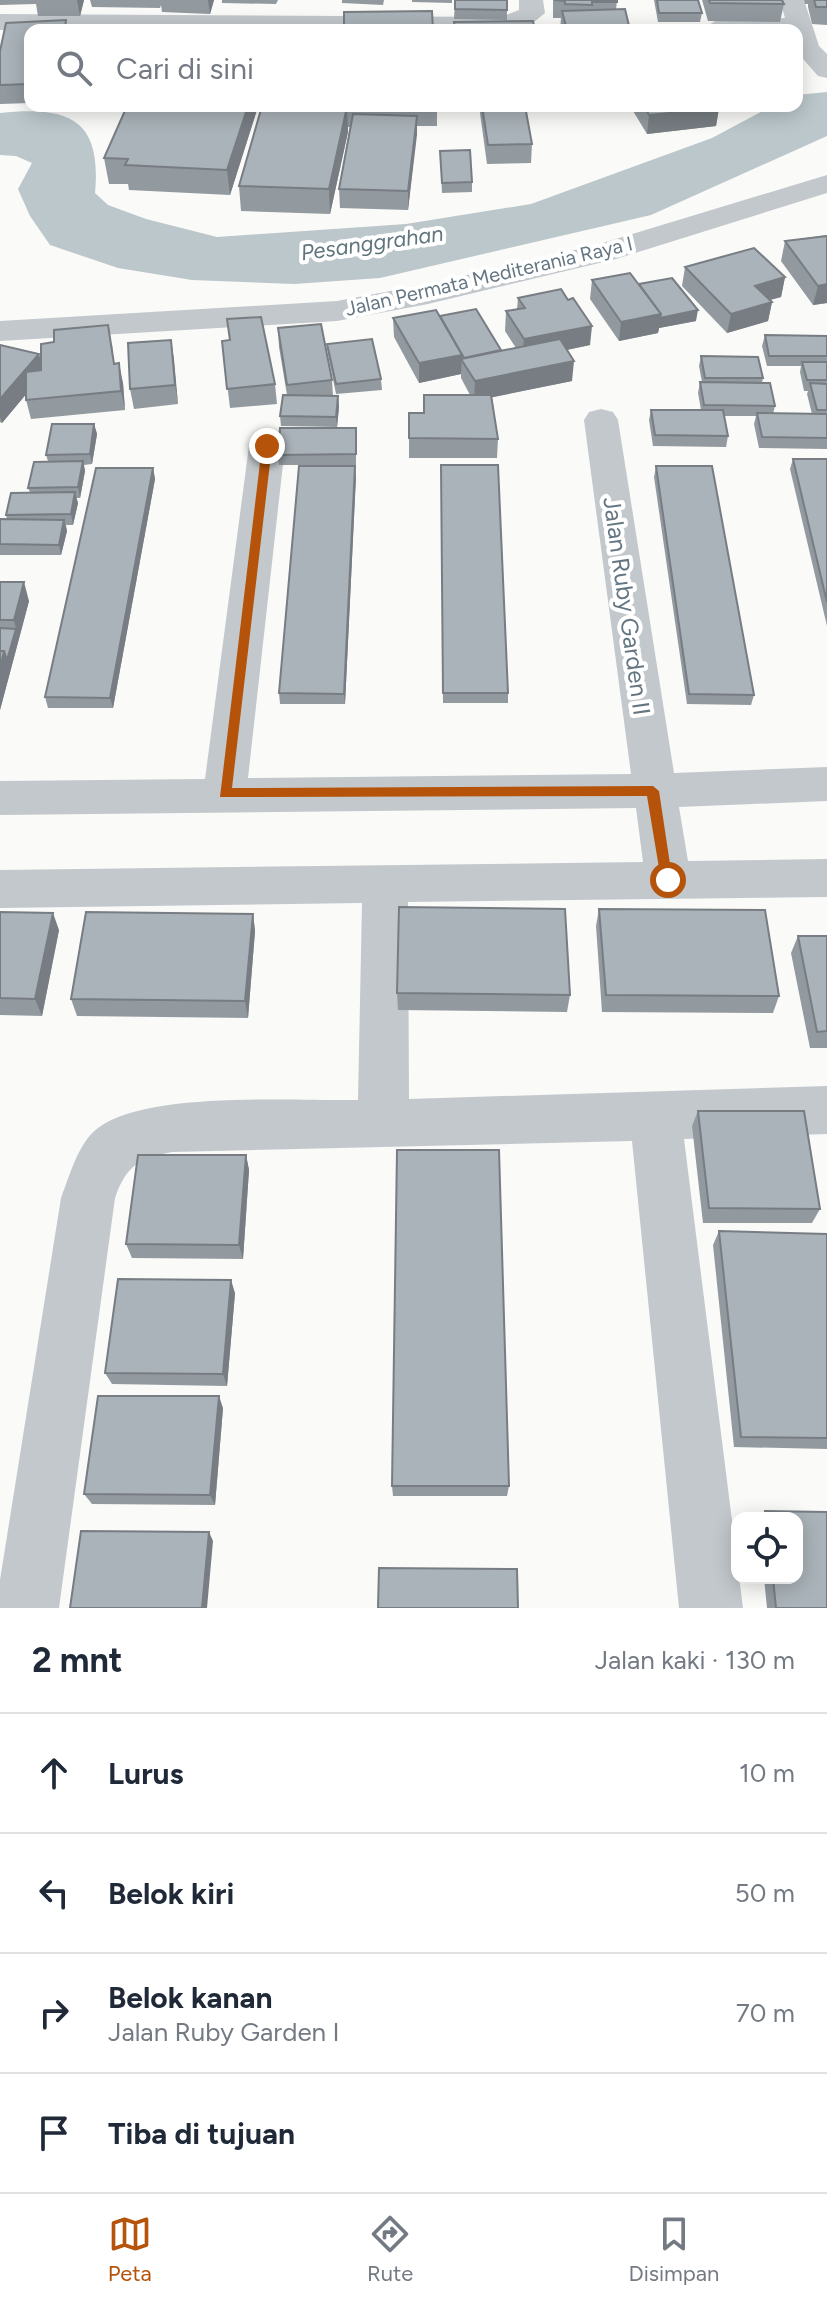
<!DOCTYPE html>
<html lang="id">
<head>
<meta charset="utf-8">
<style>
  :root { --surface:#fff; --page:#f2f2f3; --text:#1f2937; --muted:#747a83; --line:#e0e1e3; --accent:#b45309 }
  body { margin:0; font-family:Figtree,sans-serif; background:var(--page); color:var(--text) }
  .controls { position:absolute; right:24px; bottom:24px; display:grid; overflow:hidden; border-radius:16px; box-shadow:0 4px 20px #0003 }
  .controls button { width:72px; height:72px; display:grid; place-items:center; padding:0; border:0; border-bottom:2px solid var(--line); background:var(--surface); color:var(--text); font:40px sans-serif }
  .stop { position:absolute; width:24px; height:24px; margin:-18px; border:6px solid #b45309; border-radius:50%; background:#fff }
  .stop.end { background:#b45309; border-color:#fff; box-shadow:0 2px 8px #0008 }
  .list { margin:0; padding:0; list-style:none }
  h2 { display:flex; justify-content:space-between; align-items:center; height:104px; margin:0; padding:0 32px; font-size:34px }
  h2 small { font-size:26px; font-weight:400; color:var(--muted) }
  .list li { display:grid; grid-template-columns:52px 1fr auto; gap:24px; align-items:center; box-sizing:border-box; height:120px; padding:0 32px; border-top:2px solid var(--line) }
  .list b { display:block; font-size:30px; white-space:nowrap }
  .list p { margin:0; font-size:26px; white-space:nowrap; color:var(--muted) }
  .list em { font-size:26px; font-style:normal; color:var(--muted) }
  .icon { flex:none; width:44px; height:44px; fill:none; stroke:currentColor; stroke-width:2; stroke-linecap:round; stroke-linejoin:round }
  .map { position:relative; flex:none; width:827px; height:1608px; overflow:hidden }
  .search { position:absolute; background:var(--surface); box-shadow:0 4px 20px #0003; left:24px; right:24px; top:24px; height:88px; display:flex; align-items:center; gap:20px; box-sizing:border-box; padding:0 28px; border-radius:16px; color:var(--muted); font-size:30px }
  .sheet { height:584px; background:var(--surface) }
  nav { display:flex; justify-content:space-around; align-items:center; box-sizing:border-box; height:112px; border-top:2px solid var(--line); background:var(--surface); font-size:22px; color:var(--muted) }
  nav a { display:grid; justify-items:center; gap:4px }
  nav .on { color:var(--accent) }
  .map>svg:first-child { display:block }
  .water { fill:#bbc7cb }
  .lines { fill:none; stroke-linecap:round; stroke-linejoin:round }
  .street { fill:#c3c8cc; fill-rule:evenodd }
  .wall { fill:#929a9f }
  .shaded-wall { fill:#777d82 }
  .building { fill:#aab3b9; stroke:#777d82; stroke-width:2 }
  .route { fill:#b45309 }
  .labels { text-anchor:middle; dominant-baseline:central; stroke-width:8; stroke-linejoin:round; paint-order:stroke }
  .far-street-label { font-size:20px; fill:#657683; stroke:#fff }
  .far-water-label { font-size:22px; font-style:italic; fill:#60757c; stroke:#fff }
  .street-label { font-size:24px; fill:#657683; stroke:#fff }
</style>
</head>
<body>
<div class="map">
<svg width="827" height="1608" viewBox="0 0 827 1608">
  <rect width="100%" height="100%" fill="#fafaf8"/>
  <path class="water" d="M827,92V136L651,215L380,278L294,284L192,280L118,268L50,245L30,216L18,189L32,163L16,156L0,155V113C68,106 102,118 95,193L108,205L146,219L217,237L406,224L531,204L712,138L772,106H797V95Z"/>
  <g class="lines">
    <g class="street">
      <polygon points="519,0 543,0 545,13 528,27 517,30 0,30 0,14 501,17 519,10"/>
      <polygon points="780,0 804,0 819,46 827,54 827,78 818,76 797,52 797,30 704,28 717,20 785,18"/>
      <polygon points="827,175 827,193 616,259 428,304 337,321 0,341 0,321 337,301 428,284 596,245"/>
      <path d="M601,409L613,412L618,420L674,773L827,767V801L679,807L688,861L827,859V897L408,902L409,1099L827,1086V1134L684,1139L743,1608H679L632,1141L172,1152C139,1158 126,1166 115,1198L59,1608H0V1580L61,1198C70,1175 78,1143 98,1128C147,1091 294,1101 358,1100L362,903L0,908V870L643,862L636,808L0,815V781L205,779L249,446L254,438L267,435L280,438L285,446L248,778L631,774L584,420L589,412Z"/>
    </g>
  </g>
  <g class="wall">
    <polygon points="0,0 84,0 80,16 38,16 36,4 0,5"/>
    <polygon points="90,0 214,0 210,14 162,12 161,5 160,8 92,7"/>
    <polygon points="222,0 278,0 276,4 222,3"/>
    <polygon points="342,0 384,0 383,5 342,3"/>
    <polygon points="412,0 452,0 452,3 412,2"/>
    <polygon points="455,0 507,10 507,20 454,19"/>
    <polygon points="553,0 617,0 616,10 630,30 560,30 561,18 553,18"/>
    <polygon points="654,0 698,0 702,13 700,22 658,22"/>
    <polygon points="702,0 782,0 784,4 780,22 708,21"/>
    <polygon points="804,0 827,0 827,25 812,24 808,7 808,4 805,4"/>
    <polygon points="30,30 30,103 0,104 0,51"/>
    <polygon points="127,106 258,106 230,195 129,190 128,184 109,184 104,158"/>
    <polygon points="342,106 437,106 437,126 417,126 408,210 340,208 339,189 350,127 348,127 348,132 330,214 241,211 239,186"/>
    <polygon points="479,106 525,106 532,144 531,163 487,164"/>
    <polygon points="630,106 718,106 719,108 716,126 647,134"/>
    <polygon points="440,151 472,182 472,192 442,193"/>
    <polygon points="827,235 827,303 813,305 781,261 785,241"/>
    <polygon points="685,267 785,277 781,297 770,300 772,302 768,321 727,333 682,286"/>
    <polygon points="592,280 639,284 696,321 659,328 658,333 619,341 590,299"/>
    <polygon points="518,298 590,345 567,350 572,381 492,397 498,439 497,458 409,458 409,413 424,413 470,395 461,378 461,374 419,383 394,337 393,318 440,317 501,350 516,348 505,331 506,311 517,309"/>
    <polygon points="278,328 332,380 333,396 338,396 339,407 337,427 281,426 280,416 287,395 279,347"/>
    <polygon points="765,335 827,336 827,449 759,448 754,424 756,416 724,416 728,436 726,447 653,446 649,420 651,410 701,410 698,393 700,382 702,382 699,366 701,356 763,378 762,383 775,406 773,414 812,414 807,394 808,391 804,391 800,372 801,366 767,366 762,346"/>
    <polygon points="171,340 178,404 134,409 130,389"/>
    <polygon points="222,341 275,384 277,404 230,408"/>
    <polygon points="112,344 114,364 123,383 125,410 31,419 26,400 26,394 2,423 0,422 0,345 39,354 41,361"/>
    <polygon points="327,344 381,379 382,390 336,394 328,354"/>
    <polygon points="94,424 97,434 92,464 84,465 85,471 80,498 76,498 78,503 73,525 66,525 67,531 61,555 0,555 0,519 7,519 6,515 30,492 28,488 48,461 46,455"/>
    <polygon points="356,428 356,465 279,465 278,455"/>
    <polygon points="793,459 827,459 827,626 790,469"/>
    <polygon points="441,465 508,693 508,703 443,703"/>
    <polygon points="656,466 754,695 751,705 687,704 654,477"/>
    <polygon points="153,468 155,479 113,708 48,708 45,697"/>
    <polygon points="356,476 345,704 280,704 279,693"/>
    <polygon points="0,582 29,601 0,710"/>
    <polygon points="599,909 779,996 773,1013 602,1012 596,926"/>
    <polygon points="0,912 59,930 42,1016 0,1015"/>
    <polygon points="253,914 255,931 248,1018 77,1016 71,999"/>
    <polygon points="798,936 827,936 827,1048 810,1048 791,953"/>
    <polygon points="397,993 570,995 567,1012 398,1010"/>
    <polygon points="698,1111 820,1209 812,1223 703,1223 692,1126"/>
    <polygon points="246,1155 249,1170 243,1259 132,1258 126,1244"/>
    <polygon points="719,1231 827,1234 827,1449 734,1447 713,1245"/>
    <polygon points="235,1293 227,1386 112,1384 105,1373"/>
    <polygon points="223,1408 215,1505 92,1504 84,1494"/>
    <polygon points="392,1486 509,1486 507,1496 393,1496"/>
    <polygon points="765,1511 827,1512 827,1608 767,1608 764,1578 797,1578 797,1518 759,1518"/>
  </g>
  <g class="shaded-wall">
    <polygon points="77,0 84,0 80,16"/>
    <polygon points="208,0 214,0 210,14"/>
    <polygon points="248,106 258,106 258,107 230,195 227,170"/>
    <polygon points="347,107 348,132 330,214 329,189"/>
    <polygon points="719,108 716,126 647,134 649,115"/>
    <polygon points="417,116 417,135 408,210 408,191"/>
    <polygon points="785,277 781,297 751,305 755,286"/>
    <polygon points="827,284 827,303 813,305 818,286"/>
    <polygon points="772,302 768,321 727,333 731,314"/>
    <polygon points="698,310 696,321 659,328 658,333 619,341 621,322 661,314"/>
    <polygon points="592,326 590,345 522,359 524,339"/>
    <polygon points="171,340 174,359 178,404 175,385"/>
    <polygon points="39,354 44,373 2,423 0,417 0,399"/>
    <polygon points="462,355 461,374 419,383 419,363"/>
    <polygon points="574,361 572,381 474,401 475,381"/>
    <polygon points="119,363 123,383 125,410 121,391"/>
    <polygon points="338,396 339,407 337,427 336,417"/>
    <polygon points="94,424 97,434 92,464 90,454"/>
    <polygon points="83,461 85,471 80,498 78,487"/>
    <polygon points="355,466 356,476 345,704 344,694"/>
    <polygon points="153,468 155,479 113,708 110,698"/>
    <polygon points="75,492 78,503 73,525 71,514"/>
    <polygon points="64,520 67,531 61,555 59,545"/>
    <polygon points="24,582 29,601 0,710 0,668 4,651 16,629 14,620"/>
    <polygon points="53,913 59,930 42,1016 35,999"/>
    <polygon points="253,914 255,931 248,1018 245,1001"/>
    <polygon points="246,1155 249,1170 243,1259 239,1245"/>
    <polygon points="231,1280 235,1293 227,1386 223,1374"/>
    <polygon points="219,1396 223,1408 215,1505 210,1495"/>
    <polygon points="209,1532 213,1541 207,1608 202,1608"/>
  </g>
  <g class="building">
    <polygon points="455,0 507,0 507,10 455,9"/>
    <polygon points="554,0 617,0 617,2 592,2 592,5 565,4 565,1"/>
    <polygon points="657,0 698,0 702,13 659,13"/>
    <polygon points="709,0 782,0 784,4 710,3"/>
    <polygon points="814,0 827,0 827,7 816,7"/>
    <polygon points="625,9 630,30 567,30 562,11"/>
    <polygon points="432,11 433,30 344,30 344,12"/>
    <polygon points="66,20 65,30 30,30 30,84 0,85 0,51 6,23"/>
    <polygon points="533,21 535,30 455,30 454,22"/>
    <rect x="305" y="26" width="28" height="4"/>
    <polygon points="127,106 248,106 227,170 125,165 128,159 104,158"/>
    <polygon points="262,106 347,107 329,189 239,186"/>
    <polygon points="482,106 525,106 532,144 488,145"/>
    <polygon points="644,106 718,106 719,108 649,115"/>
    <polygon points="353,114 417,116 408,191 339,189"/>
    <polygon points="470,150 472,182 442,183 440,151"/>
    <polygon points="827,236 827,284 818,286 785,241"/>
    <polygon points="754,248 785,277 755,286 772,302 731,314 685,267"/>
    <polygon points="630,273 661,314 621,322 592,280"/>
    <polygon points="672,278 698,310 660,318 661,314 639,284"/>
    <polygon points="561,289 568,300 573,298 592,326 524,339 506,311 525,308 518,298"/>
    <polygon points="476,309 501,350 464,358 440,316"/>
    <polygon points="436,310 462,355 419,363 393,318"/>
    <polygon points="261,317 275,384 227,389 222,341 230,340 227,319"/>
    <polygon points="321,324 332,380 287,385 278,328"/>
    <polygon points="108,325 114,364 119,363 121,391 26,400 26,372 41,370 41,344 54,342 54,330"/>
    <polygon points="765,335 827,336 827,356 769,356"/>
    <polygon points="372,339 381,379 336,384 327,344"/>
    <polygon points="560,339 574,361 475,381 461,359"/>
    <polygon points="171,340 175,385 130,389 128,343"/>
    <polygon points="0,345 39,354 0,399"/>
    <polygon points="701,356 758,357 763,378 705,378"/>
    <polygon points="802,362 827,362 827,380 807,380"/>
    <polygon points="700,382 770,383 775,406 704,405"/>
    <polygon points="810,383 827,384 827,410 817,410"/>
    <polygon points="283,395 338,396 336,417 280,416"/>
    <polygon points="424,395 491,395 498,439 409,438 409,413 424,413"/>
    <polygon points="651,410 723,410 728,436 655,435"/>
    <polygon points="757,413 827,414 827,438 762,437"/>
    <polygon points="52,424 94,424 90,454 46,455"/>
    <polygon points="280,428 356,428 356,454 278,455"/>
    <polygon points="793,459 827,459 827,602"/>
    <polygon points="83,461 78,487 28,488 34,462"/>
    <polygon points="441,465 498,465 508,693 443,693"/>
    <polygon points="299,466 355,466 344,694 279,693"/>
    <polygon points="656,466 712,466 754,695 689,694"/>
    <polygon points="96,468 153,468 110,698 45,697"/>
    <polygon points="75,492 71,514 6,515 11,493"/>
    <polygon points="0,519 64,520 59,545 0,544"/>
    <polygon points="0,582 24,582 14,620 0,620"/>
    <polygon points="0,628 16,629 7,660 4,651 0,651"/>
    <polygon points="0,651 4,651 0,668"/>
    <polygon points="399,907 565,909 570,995 397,993"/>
    <polygon points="599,909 765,910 779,996 606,995"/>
    <polygon points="0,912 53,913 35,999 0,998"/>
    <polygon points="86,912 253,914 245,1001 71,999"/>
    <polygon points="798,936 827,936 827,1031 817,1032"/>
    <polygon points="698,1111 804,1111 820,1209 709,1208"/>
    <polygon points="397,1150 499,1150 509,1486 392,1486"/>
    <polygon points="138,1155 246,1155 239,1245 126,1244"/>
    <polygon points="719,1231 827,1234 827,1438 741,1437"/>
    <polygon points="118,1279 231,1280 223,1374 105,1373"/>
    <polygon points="98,1396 219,1396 210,1495 84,1494"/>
    <polygon points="765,1511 827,1512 827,1608 776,1608 773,1578 797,1578 797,1518 766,1518"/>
    <polygon points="81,1531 209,1532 202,1608 70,1608"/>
    <polygon points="379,1568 517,1569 518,1608 378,1608"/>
  </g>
  <polygon class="route" points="267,443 272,446 232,788 653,786 659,791 673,884 663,884 661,880 647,796 220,797 262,446"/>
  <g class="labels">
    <g class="far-street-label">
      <text transform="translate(489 276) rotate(-13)">Jalan Permata Mediterania Raya I</text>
    </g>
    <g class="far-water-label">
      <text transform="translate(372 243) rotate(-8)">Pesanggrahan</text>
    </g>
    <g class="street-label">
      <text transform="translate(627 606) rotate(82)">Jalan Ruby Garden II</text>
    </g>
  </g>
</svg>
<div class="controls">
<button><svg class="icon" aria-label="locate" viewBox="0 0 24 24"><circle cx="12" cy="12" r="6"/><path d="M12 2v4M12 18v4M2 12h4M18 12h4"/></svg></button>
</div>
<div class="stop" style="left:668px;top:880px"></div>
<div class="stop end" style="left:267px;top:446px"></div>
<div class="search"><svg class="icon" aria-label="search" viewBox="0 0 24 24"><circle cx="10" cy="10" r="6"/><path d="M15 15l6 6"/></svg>Cari di sini</div>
</div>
<section class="sheet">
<h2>2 mnt<small>Jalan kaki · 130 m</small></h2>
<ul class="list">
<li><svg class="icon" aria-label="ahead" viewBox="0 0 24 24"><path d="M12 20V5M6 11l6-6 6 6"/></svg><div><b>Lurus</b></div><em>10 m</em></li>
<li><svg class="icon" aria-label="left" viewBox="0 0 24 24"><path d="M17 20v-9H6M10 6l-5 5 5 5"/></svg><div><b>Belok kiri</b></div><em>50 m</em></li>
<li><svg class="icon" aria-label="right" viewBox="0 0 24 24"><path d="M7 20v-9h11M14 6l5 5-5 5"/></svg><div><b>Belok kanan</b><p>Jalan Ruby Garden I</p></div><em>70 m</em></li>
<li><svg class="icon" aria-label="arrive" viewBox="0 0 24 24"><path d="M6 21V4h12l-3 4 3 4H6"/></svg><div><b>Tiba di tujuan</b></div></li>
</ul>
</section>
<nav>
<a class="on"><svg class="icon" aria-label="map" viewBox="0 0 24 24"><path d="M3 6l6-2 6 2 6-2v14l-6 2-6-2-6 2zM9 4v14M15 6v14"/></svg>Peta</a>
<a><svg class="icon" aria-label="directions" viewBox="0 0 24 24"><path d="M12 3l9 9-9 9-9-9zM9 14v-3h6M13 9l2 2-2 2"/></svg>Rute</a>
<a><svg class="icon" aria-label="saved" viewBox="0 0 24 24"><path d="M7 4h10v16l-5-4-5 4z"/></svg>Disimpan</a>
</nav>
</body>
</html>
